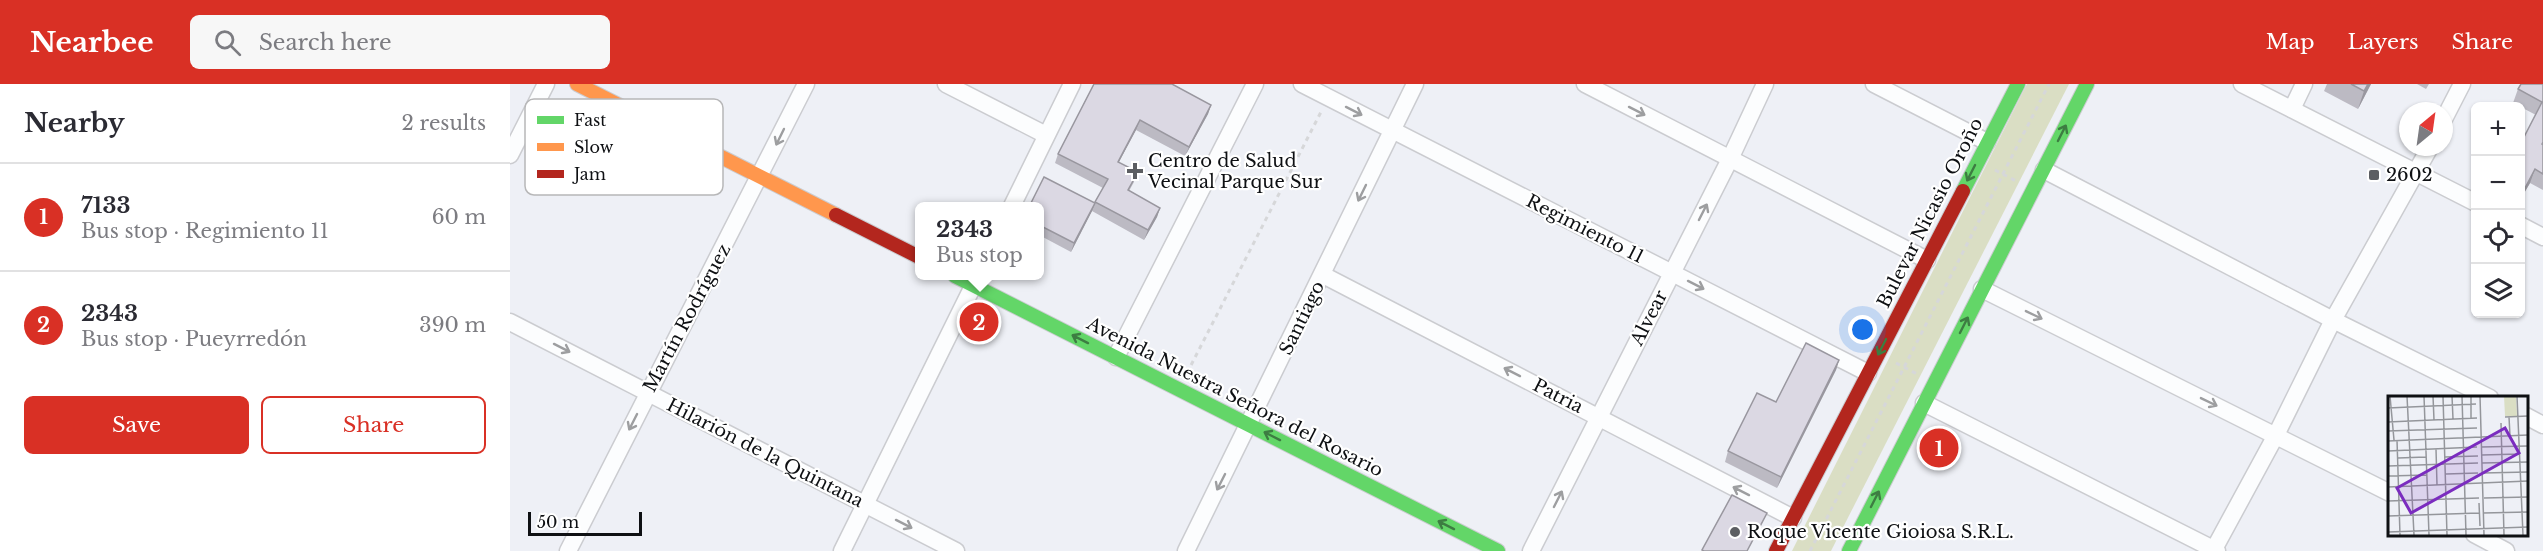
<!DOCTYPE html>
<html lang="en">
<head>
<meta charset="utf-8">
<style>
  :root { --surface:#fff; --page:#f7f7f7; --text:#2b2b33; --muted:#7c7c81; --line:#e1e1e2; --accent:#d93025 }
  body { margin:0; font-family:"Libre Baskerville",serif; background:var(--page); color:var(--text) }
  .controls { position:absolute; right:18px; top:18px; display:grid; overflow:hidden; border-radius:9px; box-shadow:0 2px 4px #0004 }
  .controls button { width:54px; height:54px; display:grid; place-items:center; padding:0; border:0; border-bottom:2px solid var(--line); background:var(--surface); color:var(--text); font:30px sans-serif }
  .compass { position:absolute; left:1889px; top:18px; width:54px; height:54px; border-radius:50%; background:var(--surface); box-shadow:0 2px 4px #0004; rotate:29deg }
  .scale { position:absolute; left:18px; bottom:15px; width:114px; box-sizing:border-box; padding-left:6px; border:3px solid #0e1013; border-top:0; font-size:16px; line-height:21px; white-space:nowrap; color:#0e1013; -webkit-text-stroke:4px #fff; paint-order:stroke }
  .you { position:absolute; left:1353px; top:246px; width:21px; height:21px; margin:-15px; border:4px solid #fff; border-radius:50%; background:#1a73e8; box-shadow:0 0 0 9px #1a73e833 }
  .badge { display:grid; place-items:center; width:39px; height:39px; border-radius:50%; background:var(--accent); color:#fff; font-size:20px; font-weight:700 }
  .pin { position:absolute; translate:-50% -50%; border:3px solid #fff; box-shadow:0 2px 6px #0006 }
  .popup { position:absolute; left:405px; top:118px; width:129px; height:78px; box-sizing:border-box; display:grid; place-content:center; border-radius:9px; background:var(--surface); filter:drop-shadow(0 2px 4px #0005); font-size:20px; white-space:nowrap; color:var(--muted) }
  .popup b { font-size:22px; color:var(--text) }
  .popup::after { content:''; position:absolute; left:50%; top:100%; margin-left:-12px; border:12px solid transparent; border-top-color:var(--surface) }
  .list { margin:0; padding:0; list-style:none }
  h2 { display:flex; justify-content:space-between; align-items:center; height:78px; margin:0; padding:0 24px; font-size:26px }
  h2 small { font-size:20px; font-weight:400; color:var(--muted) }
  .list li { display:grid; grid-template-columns:39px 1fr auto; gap:18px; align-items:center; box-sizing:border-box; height:108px; padding:0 24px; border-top:2px solid var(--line) }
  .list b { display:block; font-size:22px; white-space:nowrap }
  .list p { margin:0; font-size:20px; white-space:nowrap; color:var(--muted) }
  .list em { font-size:20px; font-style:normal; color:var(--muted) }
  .actions { display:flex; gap:12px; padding:18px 24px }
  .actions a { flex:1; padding:14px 0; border:2px solid var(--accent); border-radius:9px; text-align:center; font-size:21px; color:var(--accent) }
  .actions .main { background:var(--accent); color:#fff }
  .icon { flex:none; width:33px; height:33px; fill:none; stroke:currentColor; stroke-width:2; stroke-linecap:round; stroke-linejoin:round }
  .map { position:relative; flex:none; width:2033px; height:467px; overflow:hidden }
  header { display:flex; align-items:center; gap:36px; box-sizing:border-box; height:84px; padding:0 30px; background:var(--accent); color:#fff }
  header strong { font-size:28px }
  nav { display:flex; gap:33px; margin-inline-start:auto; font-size:21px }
  .search { width:420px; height:54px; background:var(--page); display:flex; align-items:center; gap:15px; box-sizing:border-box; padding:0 21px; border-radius:9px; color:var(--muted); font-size:22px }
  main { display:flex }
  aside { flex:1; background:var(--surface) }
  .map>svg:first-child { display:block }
  .green { fill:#dadec4 }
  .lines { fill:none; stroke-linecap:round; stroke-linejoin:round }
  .street-casing { stroke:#cbccd0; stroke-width:19 }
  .fast-casing { stroke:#cbccd0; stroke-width:16 }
  .slow-casing { stroke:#cbccd0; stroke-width:16 }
  .jam-casing { stroke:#cbccd0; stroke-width:16 }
  .path { stroke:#d6d7d9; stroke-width:3; stroke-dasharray:4.5 4.5; stroke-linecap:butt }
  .street { stroke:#fcfdfe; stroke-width:16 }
  .fast { stroke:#63d668; stroke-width:14 }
  .slow { stroke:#ff974d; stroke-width:14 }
  .jam { stroke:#b3261e; stroke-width:14 }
  .wall { fill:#bcbac3 }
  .shaded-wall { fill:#99979f }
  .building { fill:#dbd8e3; stroke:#99979f; stroke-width:1.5 }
  .oneway { stroke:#9d9ea0 }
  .oneway2 { stroke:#3d7d42 }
  .poi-dot { fill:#5c5e62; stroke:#fff; stroke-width:2 }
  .labels { text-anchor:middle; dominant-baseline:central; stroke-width:4.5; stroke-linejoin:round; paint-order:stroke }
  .poi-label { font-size:18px; fill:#0e1013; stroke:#fff; text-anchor:start }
  .street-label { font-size:18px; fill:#0e1013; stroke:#fff }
  .inset-road { fill:none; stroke:#94969b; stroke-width:1.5 }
  .view { fill:#7b2cbf; fill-opacity:0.15; stroke:#7b2cbf; stroke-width:3 }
  .inset-edge { fill:none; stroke:#0e1013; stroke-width:3 }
  .key { fill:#fff; stroke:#b7b7b8; stroke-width:1.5 }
  .key-label { font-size:16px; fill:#0e1013 }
</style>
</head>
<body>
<header>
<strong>Nearbee</strong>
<div class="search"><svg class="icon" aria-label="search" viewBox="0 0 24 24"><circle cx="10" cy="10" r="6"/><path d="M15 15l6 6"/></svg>Search here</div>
<nav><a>Map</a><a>Layers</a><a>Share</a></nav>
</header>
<main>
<aside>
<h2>Nearby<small>2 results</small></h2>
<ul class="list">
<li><span class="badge">1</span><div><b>7133</b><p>Bus stop · Regimiento 11</p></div><em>60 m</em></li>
<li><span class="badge">2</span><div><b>2343</b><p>Bus stop · Pueyrredón</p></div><em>390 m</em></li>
</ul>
<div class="actions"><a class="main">Save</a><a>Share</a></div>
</aside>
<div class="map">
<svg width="2033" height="467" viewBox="0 0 2033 467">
  <rect width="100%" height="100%" fill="#eef0f6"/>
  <polygon class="green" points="1517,0 1559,0 1321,467 1282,467"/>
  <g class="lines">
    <g class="street-casing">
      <g id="street">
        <polyline points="436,0 536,51"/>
        <polyline points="792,0 1358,289"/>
        <polyline points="1075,0 1417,176"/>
        <polyline points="1364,0 1477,58"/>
        <polyline points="1732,0 1966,119"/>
        <polyline points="1782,25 1794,0"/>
        <polyline points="1934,35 1952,0"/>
        <polyline points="0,71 36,0"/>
        <polyline points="1534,86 1823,236 1980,314"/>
        <polyline points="502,122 562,0"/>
        <polyline points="2010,141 2033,153"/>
        <polyline points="813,191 1283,434"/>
        <polyline points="1472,205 1880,409"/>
        <polyline points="0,238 446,467"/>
        <polyline points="606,273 745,0"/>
        <polyline points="1414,319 1707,467"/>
        <polyline points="2016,332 2033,341"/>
        <polyline points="1964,450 1996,467"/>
        <polyline points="58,467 296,0"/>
        <polyline points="332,467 468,192"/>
        <polyline points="676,467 905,0"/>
        <polyline points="1021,467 1220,75 1255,0"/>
        <polyline points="1703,467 1766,351 1823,236 1920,63"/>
      </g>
    </g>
    <g class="fast-casing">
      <g id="fast">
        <polyline points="1453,107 1508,0"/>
        <polyline points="445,192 988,467"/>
        <polyline points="1339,467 1577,0"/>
      </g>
    </g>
    <g class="slow-casing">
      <polyline id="slow" points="67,0 326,131"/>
    </g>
    <g class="jam-casing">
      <g id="jam">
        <polyline points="326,131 409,173"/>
        <polyline points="1266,467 1453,107"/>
      </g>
    </g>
    <g class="path">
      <polyline points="1485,86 1506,97"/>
      <polyline points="1386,279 1407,290"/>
      <polyline points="677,289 812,26"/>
      <polyline points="1300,467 1539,0"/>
    </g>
    <use href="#street" class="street"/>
    <use href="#fast" class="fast"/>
    <use href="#slow" class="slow"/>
    <use href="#jam" class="jam"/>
  </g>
  <g class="wall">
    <polygon points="584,0 701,21 698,30 675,72 626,46 609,78 624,98 619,107 650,124 647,133 634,156 582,127 561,168 529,151 529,123 585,119 593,104 545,79 548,70"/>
    <polygon points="1817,0 1861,0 1848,25 1814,7"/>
    <polygon points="1907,0 1919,0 1916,5"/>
    <polygon points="2033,0 2033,106 2020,99 2010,116 2010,51 2014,53 2026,31 2003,19 2008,5"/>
    <polygon points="1329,276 1326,286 1267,404 1215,378 1218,367"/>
  </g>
  <g class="shaded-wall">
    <polygon points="1858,0 1861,0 1848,25 1854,7"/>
    <polygon points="701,21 698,30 675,72 679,63"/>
    <polygon points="630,36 626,46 604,87 608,78"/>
    <polygon points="2025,85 2020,99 2010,116 2015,104"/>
    <polygon points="585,119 582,127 561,168 564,159"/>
    <polygon points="650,124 647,133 634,156 638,146"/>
    <polygon points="1329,276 1326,286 1267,404 1271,393"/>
  </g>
  <g class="building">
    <polygon points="584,0 662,0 701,21 679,63 630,36 608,78 628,88 618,106 650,124 638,146 585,118 598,95 548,70"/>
    <polygon points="1841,0 1858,0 1854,7"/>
    <polygon points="2011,0 2033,0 2033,58 2032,60 2033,61 2033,90 2025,85 2015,104 2010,102 2010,51 2014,53 2032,18 2008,5"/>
    <polygon points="534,93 585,119 564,159 529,141 529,123 519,123"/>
    <polygon points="1296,259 1329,276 1271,393 1218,367 1247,309 1266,318"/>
    <polygon points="1222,411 1257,429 1237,467 1194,467 1192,466"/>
  </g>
  <defs><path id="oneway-shaft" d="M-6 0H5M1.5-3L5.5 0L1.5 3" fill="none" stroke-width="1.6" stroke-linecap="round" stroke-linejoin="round" transform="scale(1.5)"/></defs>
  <g class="oneway">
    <use href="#oneway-shaft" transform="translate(844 27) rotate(27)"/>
    <use href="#oneway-shaft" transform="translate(1127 27) rotate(27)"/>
    <use href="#oneway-shaft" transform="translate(270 53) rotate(116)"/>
    <use href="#oneway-shaft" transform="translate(852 109) rotate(116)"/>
    <use href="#oneway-shaft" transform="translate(1193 128) rotate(-63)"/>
    <use href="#oneway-shaft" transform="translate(1186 201) rotate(27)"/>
    <use href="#oneway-shaft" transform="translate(1524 231) rotate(26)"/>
    <use href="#oneway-shaft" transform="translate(52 264) rotate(27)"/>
    <use href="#oneway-shaft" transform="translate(1002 288) rotate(-153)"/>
    <use href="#oneway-shaft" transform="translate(1699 318) rotate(26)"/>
    <use href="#oneway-shaft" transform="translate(123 338) rotate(117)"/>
    <use href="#oneway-shaft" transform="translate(711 398) rotate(117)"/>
    <use href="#oneway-shaft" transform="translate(1231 407) rotate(-153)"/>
    <use href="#oneway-shaft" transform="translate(1048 415) rotate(-63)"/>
    <use href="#oneway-shaft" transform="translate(394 440) rotate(27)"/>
  </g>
  <g class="oneway2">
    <use href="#oneway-shaft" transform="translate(1552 49) rotate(-63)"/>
    <use href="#oneway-shaft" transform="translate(1461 89) rotate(117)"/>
    <use href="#oneway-shaft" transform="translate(1454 241) rotate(-63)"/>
    <use href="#oneway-shaft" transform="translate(570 255) rotate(-153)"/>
    <use href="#oneway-shaft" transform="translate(1372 263) rotate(117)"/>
    <use href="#oneway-shaft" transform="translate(762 352) rotate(-153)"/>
    <use href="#oneway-shaft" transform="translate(1365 415) rotate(-63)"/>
    <use href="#oneway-shaft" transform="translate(936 441) rotate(-153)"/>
  </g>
  <g class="poi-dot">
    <path d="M622 78h6v6h6v6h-6v6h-6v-6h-6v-6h6z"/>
    <rect x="1858" y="85" width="12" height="12" rx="3"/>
    <circle cx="1225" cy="448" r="6"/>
  </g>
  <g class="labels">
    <g class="poi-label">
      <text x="638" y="77">Centro de Salud<tspan x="638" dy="21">Vecinal Parque Sur</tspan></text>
      <text x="1876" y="91">2602</text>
      <text x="1237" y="448">Roque Vicente Gioiosa S.R.L.</text>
    </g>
    <g class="street-label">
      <text transform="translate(1420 129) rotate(-63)">Bulevar Nicasio Oroño</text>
      <text transform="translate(1075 145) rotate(27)">Regimiento 11</text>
      <text transform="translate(177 234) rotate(-62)">Martín Rodríguez</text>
      <text transform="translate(792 234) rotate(-64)">Santiago</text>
      <text transform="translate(1139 234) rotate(-63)">Alvear</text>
      <text transform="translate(1048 312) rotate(27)">Patria</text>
      <text transform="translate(725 313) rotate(27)">Avenida Nuestra Señora del Rosario</text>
      <text transform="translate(255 369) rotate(27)">Hilarión de la Quintana</text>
    </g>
  </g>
  <g transform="translate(1878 312)">
    <rect width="140" height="140" fill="#eef0f6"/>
    <path d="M116,0H128L129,20H117Z" fill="#dadec4"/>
    <path class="inset-road" d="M2,0L6,44M19,0L26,139M36,0L41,139M45,0L46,24M55,0L59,139M64,0L65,23M74,0L78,139M83,0V23M92,0L96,139M129,0L135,139M0,12L88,8M117,21L140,20M121,21L122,40M0,26L89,22M113,27L116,139M0,35L89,32M9,44L12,139M0,45L140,39M93,51L140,50M48,53L49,89M0,55L89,51M94,59L131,58M57,61L90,60M10,62L38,61M94,67L140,66M0,70L90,67M95,77L140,76M58,78L90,77M0,80L39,79M0,91L140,85M96,102L140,101M0,105L91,102M91,107L92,130M95,117L140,116M0,120L91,117M0,136L140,131"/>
    <path class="view" d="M117,32L131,57L23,117L9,92Z"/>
    <rect width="140" height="140" class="inset-edge"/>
  </g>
  <rect x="15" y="15" width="198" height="96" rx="9" class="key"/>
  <rect x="27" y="32" width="27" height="8" fill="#63d668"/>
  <rect x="27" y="59" width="27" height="8" fill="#ff974d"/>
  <rect x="27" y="86" width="27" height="8" fill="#b3261e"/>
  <g class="key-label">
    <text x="64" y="42">Fast</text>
    <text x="64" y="69">Slow</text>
    <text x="64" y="96">Jam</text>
  </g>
</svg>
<div class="controls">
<button>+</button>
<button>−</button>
<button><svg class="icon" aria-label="locate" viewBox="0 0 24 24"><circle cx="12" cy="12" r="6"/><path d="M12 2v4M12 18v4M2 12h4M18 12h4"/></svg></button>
<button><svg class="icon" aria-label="layers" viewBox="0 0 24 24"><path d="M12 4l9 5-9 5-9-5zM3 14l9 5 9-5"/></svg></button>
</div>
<svg class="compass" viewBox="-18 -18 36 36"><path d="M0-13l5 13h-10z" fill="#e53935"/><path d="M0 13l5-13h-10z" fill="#7c7c81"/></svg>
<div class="scale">50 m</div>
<div class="you"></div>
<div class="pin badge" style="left:1429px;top:364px">1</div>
<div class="pin badge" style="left:469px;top:238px">2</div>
<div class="popup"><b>2343</b>Bus stop</div>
</div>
</main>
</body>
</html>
